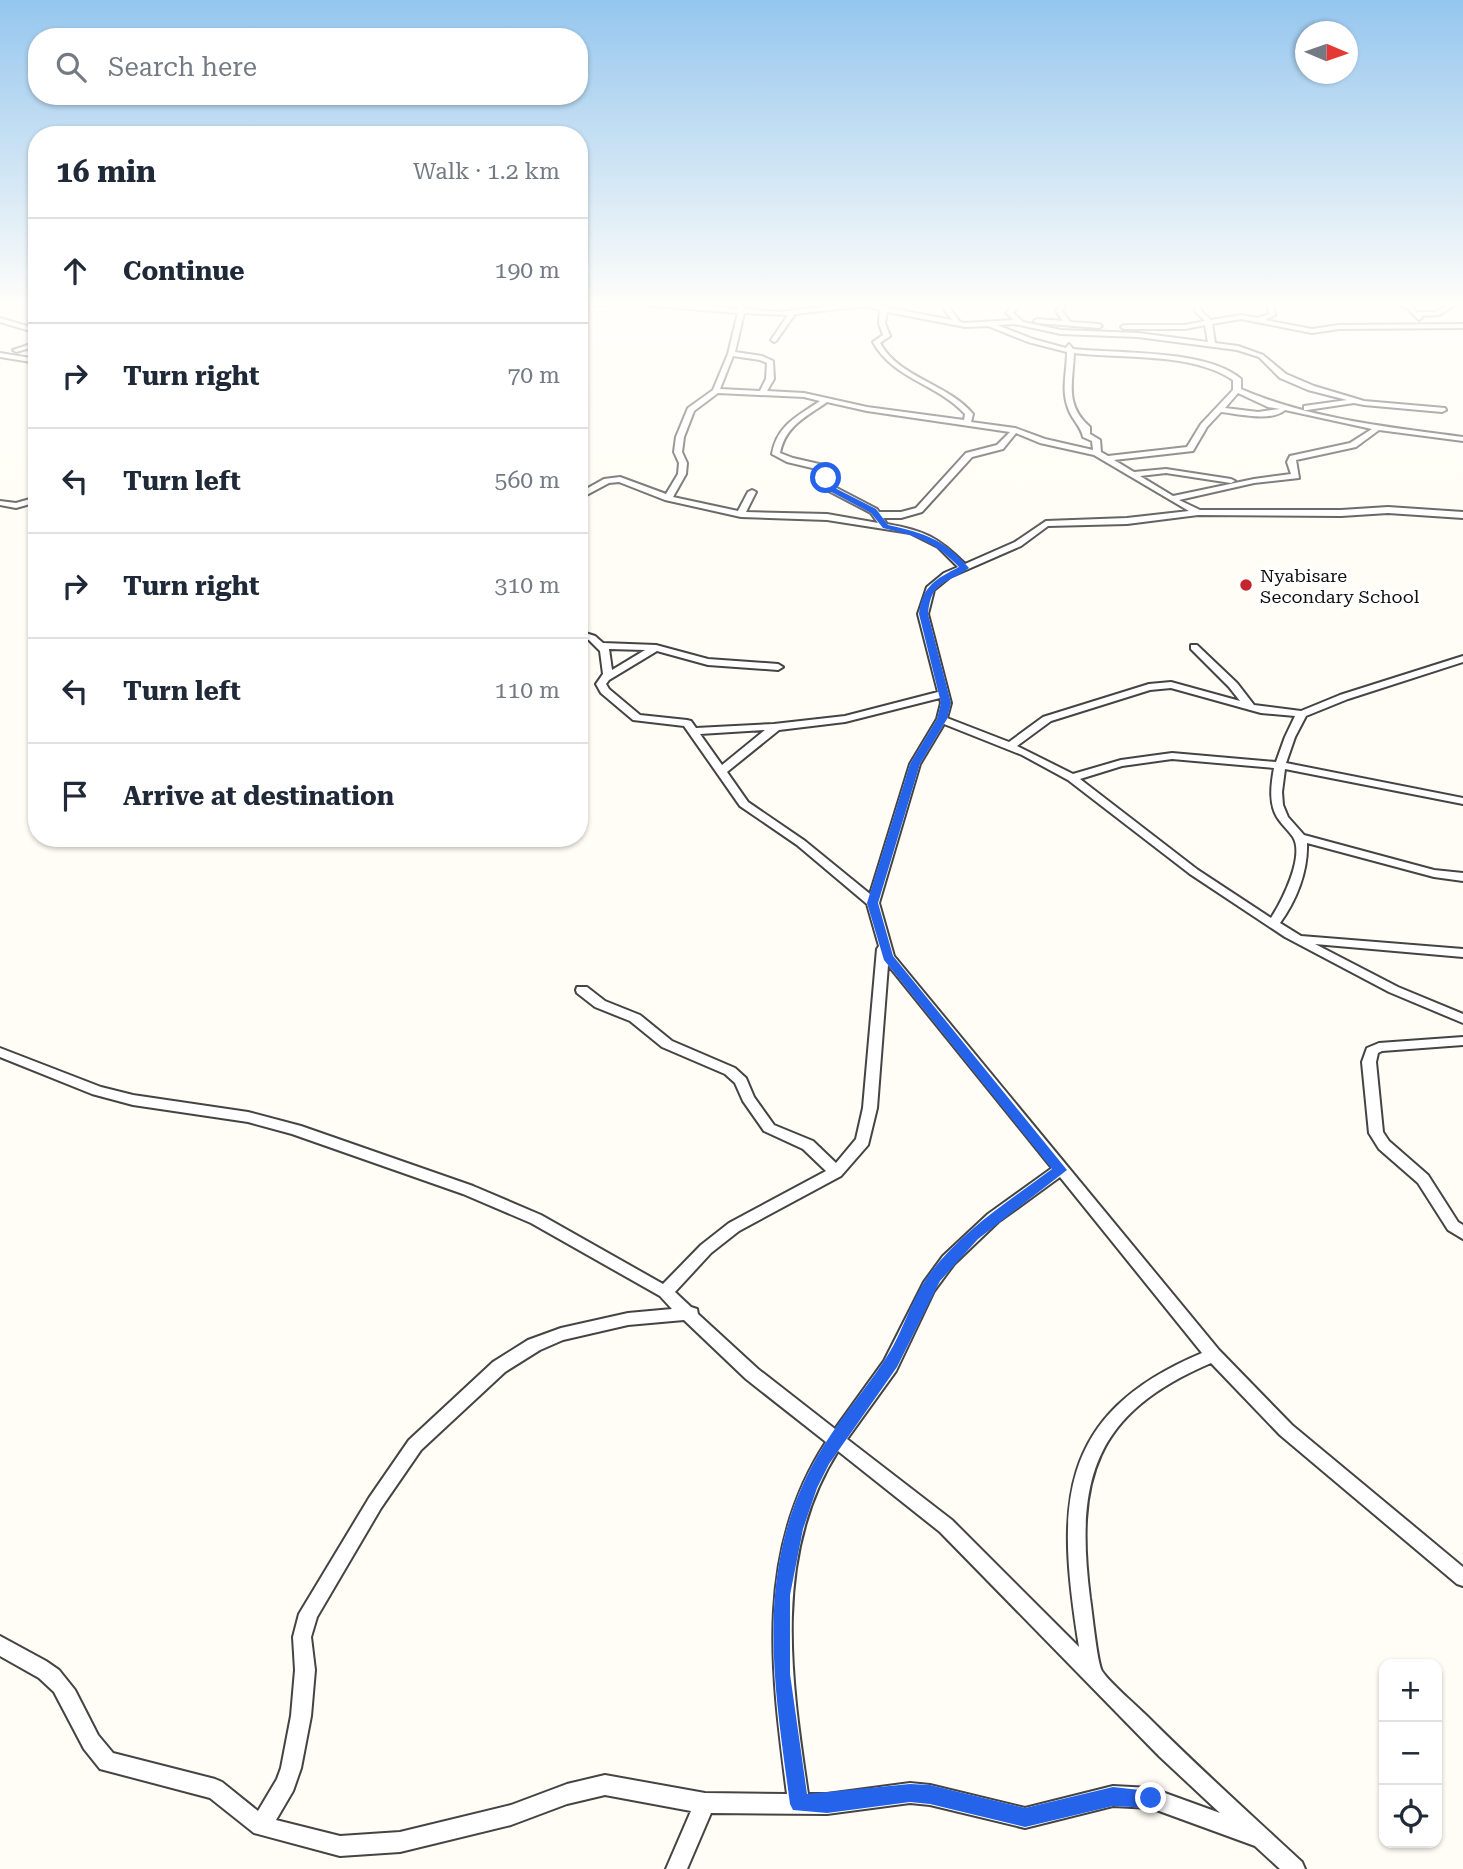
<!DOCTYPE html>
<html lang="en">
<head>
<meta charset="utf-8">
<style>
  :root { --surface:#fff; --page:#f6f6f7; --text:#1f2937; --muted:#747a83; --line:#e0e1e3 }
  body { margin:0; font-family:"Roboto Serif",serif; background:var(--page); color:var(--text) }
  .controls { position:absolute; right:21px; bottom:21px; display:grid; overflow:hidden; border-radius:14px; box-shadow:0 2px 5px #0004 }
  .controls button { width:63px; height:63px; display:grid; place-items:center; padding:0; border:0; border-bottom:2px solid var(--line); background:var(--surface); color:var(--text); font:35px sans-serif }
  .compass { position:absolute; left:1295px; top:21px; width:63px; height:63px; border-radius:50%; background:var(--surface); box-shadow:0 2px 5px #0004; rotate:92deg }
  .stop { position:absolute; width:21px; height:21px; margin:-16px; border:5px solid #2563eb; border-radius:50%; background:#fff }
  .stop.end { background:#2563eb; border-color:#fff; box-shadow:0 2px 7px #0008 }
  .list { margin:0; padding:0; list-style:none }
  h2 { display:flex; justify-content:space-between; align-items:center; height:91px; margin:0; padding:0 28px; font-size:30px }
  h2 small { font-size:23px; font-weight:400; color:var(--muted) }
  .list li { display:grid; grid-template-columns:46px 1fr auto; gap:21px; align-items:center; box-sizing:border-box; height:105px; padding:0 28px; border-top:2px solid var(--line) }
  .list b { display:block; font-size:26px; white-space:nowrap }
  .list em { font-size:23px; font-style:normal; color:var(--muted) }
  .icon { flex:none; width:38px; height:38px; fill:none; stroke:currentColor; stroke-width:2; stroke-linecap:round; stroke-linejoin:round }
  .map { position:relative; flex:none; width:1463px; height:1869px; overflow:hidden }
  .search { position:absolute; background:var(--surface); box-shadow:0 2px 5px #0004; left:28px; top:28px; width:560px; height:77px; display:flex; align-items:center; gap:18px; box-sizing:border-box; padding:0 24px; border-radius:28px; color:var(--muted); font-size:26px }
  .panel { position:absolute; background:var(--surface); box-shadow:0 2px 5px #0004; left:28px; top:126px; width:560px; height:721px; border-radius:28px }
  .map>svg:first-child { display:block }
  .lines { fill:none; stroke-linecap:round; stroke-linejoin:round }
  .minor-casing { stroke:#444; stroke-width:4 }
  .minor { fill:#fff; fill-rule:evenodd }
  .route { fill:#2563eb }
  .poi-dot { fill:#c4262e; stroke:#fff; stroke-width:2.5 }
  .labels { text-anchor:middle; dominant-baseline:central; stroke-width:7; stroke-linejoin:round; paint-order:stroke }
  .far-poi-label { font-size:18px; fill:#111; stroke:#fff; text-anchor:start }
</style>
</head>
<body>
<div class="map">
<svg width="1463" height="1869" viewBox="0 0 1463 1869">
  <rect width="100%" height="100%" fill="#fffdf5"/>
  <g class="lines">
    <g class="minor-casing">
      <g id="minor">
        <polygon points="579,303 616,303 613,305 579,306"/>
        <path d="M640,303H664L739,309L736,304L741,303L745,309L780,312L860,303H878L873,305L952,320L940,303H946L960,322L965,323L1014,320L1006,313L1015,303H1021L1013,313L1023,322L1061,330L1138,333L1208,342L1205,325L1185,329H1124L1121,327L1124,325H1185L1205,321L1195,311L1194,303H1200L1201,311L1211,320L1241,315L1258,318L1269,314L1267,303H1273L1275,315L1265,320L1312,329L1339,325L1463,324V328L1339,329L1312,333L1241,319L1212,324L1215,343L1238,346L1263,355L1286,374L1314,386L1364,401L1445,408L1446,410L1442,412L1364,405L1354,403L1307,410H1304V406L1347,400L1308,390L1280,378L1259,357L1237,350L1138,337L1061,334L1015,324L997,325L1033,339L1062,347L1066,348L1069,344L1073,349C1119,354 1206,349 1241,379V389C1310,419 1388,427 1463,437V441L1379,430L1356,447L1296,460L1299,478L1254,483L1179,500L1200,510H1341L1388,507L1463,512V518L1388,513L1341,516L1198,515L1127,524L1048,526L1021,546L950,577L934,590L928,614L951,703L947,718L1009,742L1043,717L1149,684L1171,682L1240,701L1229,687L1191,649V645H1197L1237,683L1254,705L1301,711L1340,695L1463,656V662L1348,699L1306,716L1295,737L1286,763L1463,798V804L1285,769L1282,792L1283,805L1288,817L1304,835L1434,870L1463,873V881L1434,877L1307,843C1308,872 1296,901 1280,923L1301,936L1463,949V957L1315,944L1398,987L1463,1014V1023L1389,992L1285,937L1190,874L1068,780L1022,755L944,724L920,764L879,903L894,956L1219,1350L1292,1425L1463,1567V1586L1457,1584L1280,1435L1211,1363C1094,1413 1075,1479 1090,1598C1092,1610 1097,1663 1102,1671C1110,1683 1136,1705 1147,1716C1197,1766 1250,1814 1302,1862L1305,1869H1280L1255,1846L1151,1808L1113,1806L1025,1828L930,1805L910,1803L827,1814L711,1813L687,1869H666L691,1811L605,1795L567,1804L511,1825L400,1852L340,1856L254,1833L210,1798L100,1769L84,1749L54,1692L39,1678L0,1656V1636L46,1661L59,1670L75,1690L98,1735L113,1753L215,1779L222,1782L258,1811L277,1779L281,1768L291,1716L295,1670L293,1637L299,1614L369,1498L409,1440L493,1362L528,1340L561,1328L628,1313L672,1309L660,1296L531,1223L463,1194L292,1134L248,1122L133,1105L92,1094L0,1057V1048L101,1087L133,1095L248,1112L301,1126L473,1186L541,1215L663,1284L701,1245L729,1223L826,1171L803,1149L764,1131L743,1101L735,1083L725,1074L662,1047L630,1021L595,1007L577,993L576,990L577,987H587L605,1001L640,1015L672,1041L735,1068L746,1078L754,1097L774,1125L813,1141L836,1163L856,1139L863,1108L877,949L879,946L867,904L797,845L740,806L684,726L633,720L601,693L596,684L603,674L600,651L589,640L579,637V631L595,636L603,643L656,645L708,659L778,664L783,667L778,670L708,665L657,651L609,680L606,684L609,689L640,715L687,720L691,721L696,728L774,724L845,716L938,692L918,614L927,587L944,573L958,567L938,547L910,533L827,520L741,517L665,500L619,482L609,483L579,499V493L604,479L620,477L666,494L678,474L679,463L674,452L676,437L688,408L713,390L728,354L738,313L643,305ZM865,306L880,310L879,323L883,335L873,342C893,379 938,384 965,414L964,420L867,407L804,393L767,391L774,379L773,361L762,356L735,352L744,313L788,315L771,340L774,342L776,341L795,314ZM887,312L965,327L988,326L1028,342L1067,352C1067,372 1061,389 1068,408C1072,420 1081,426 1083,437L1092,441L1093,450L1045,439L1015,428L971,422L973,414C947,383 899,378 880,343L890,336L885,323ZM1074,353C1122,359 1192,352 1233,380V390L1201,424L1187,447L1108,456L1101,452L1100,440L1090,434V427C1064,405 1073,382 1074,353ZM733,356L760,360L767,363L766,379L760,391L720,389ZM718,393L804,397L820,401C798,416 777,425 772,454L787,462L825,471L826,474L820,485L821,487L871,513L878,523L827,514L746,512L756,492L752,490L748,492L738,511L673,497L686,474L687,463L682,452L684,437L694,411ZM1238,393L1268,407L1280,409L1258,412L1225,408ZM827,402L867,411L1010,432L997,445L966,453L916,508L901,512H879L877,509L829,484L834,474L832,467L793,458L780,453C785,426 806,417 827,402ZM1285,410L1372,429L1350,443L1290,456L1287,462L1291,474L1254,479L1173,496L1140,476L1166,473L1231,483L1235,481L1231,479L1166,469L1134,472L1114,460L1193,451L1207,427L1221,412C1240,414 1271,422 1285,410ZM1016,433L1040,443L1094,455L1189,511L1127,518L1046,521L1015,542L965,564C938,537 925,531 887,524L883,518H901L922,512L972,457L1003,449ZM609,649L645,650L612,670ZM1171,688L1261,713L1295,716L1285,737L1276,762L1172,753L1121,760L1073,774L1017,746L1051,721L1150,690ZM940,698L941,703L937,719L910,764L870,894L805,841L748,802L727,772L779,730L845,722ZM765,730L722,765L700,734ZM1172,759L1274,768C1271,785 1268,805 1279,820C1283,826 1289,831 1293,837C1305,856 1282,901 1271,918L1198,870L1080,779L1122,766ZM888,965L1052,1168L988,1214L943,1256L924,1282L884,1361L835,1429L758,1369L698,1314L697,1309L691,1307L675,1292L711,1253L739,1231L841,1176L868,1145L877,1108ZM1060,1177L1202,1353C1054,1415 1057,1508 1079,1647L952,1520L847,1439L896,1371L934,1291L954,1264L998,1222ZM684,1320L746,1379L826,1442C755,1551 771,1671 787,1794L705,1793L605,1775L567,1784L511,1805L400,1832L340,1836L276,1820L293,1791L301,1768L311,1716L315,1670L311,1637L317,1617L381,1508L421,1450L505,1372L540,1350L563,1340L628,1325ZM838,1451L940,1532L1159,1756L1220,1813L1151,1788L1113,1786L1025,1808L930,1785L910,1783L827,1794H808C791,1679 772,1555 838,1451Z"/>
        <polygon points="1063,303 1066,305 1062,311 1070,322 1099,324 1102,326 1099,328 1037,323 1034,321 1037,319 1063,321 1056,311"/>
        <path d="M1394,303C1403,302 1411,305 1417,312H1436L1451,303H1458L1439,315L1421,316L1422,318L1419,320L1408,309Z"/>
        <polygon points="0,318 37,329 37,333 0,322"/>
        <polygon points="37,342 37,346 16,352 13,350"/>
        <polygon points="0,353 37,359 37,363 0,357"/>
        <polygon points="37,497 37,502 16,508 0,505 0,501 16,503"/>
        <polygon points="1463,1037 1463,1045 1382,1051 1378,1053 1376,1062 1383,1132 1389,1141 1428,1175 1458,1222 1463,1225 1463,1239 1448,1230 1418,1183 1379,1149 1369,1133 1362,1062 1367,1048 1379,1043"/>
      </g>
    </g>
    <use href="#minor" class="minor"/>
  </g>
  <linearGradient id="sky" x2="0" y2="1"><stop stop-color="#95c6ee"/><stop offset="0.54" stop-color="#fffefa"/><stop offset="1" stop-color="#fffefa" stop-opacity="0"/></linearGradient>
  <rect width="1463" height="564" fill="url(#sky)"/>
  <path class="route" d="M826,476L830,478L829,485L876,509L888,525C924,533 944,539 969,568C946,585 931,580 928,614L951,703L947,719L920,764L878,903L893,956L1067,1170L978,1239L940,1281L897,1367L829,1464L817,1488L803,1529L790,1595V1674L807,1794L910,1784L930,1785L1025,1808L1113,1787L1158,1792L1161,1798L1158,1805L1151,1808L1113,1806L1025,1827L930,1804L910,1802L827,1813L793,1810L790,1804C774,1683 753,1569 817,1457C836,1423 863,1393 884,1361C903,1334 911,1298 931,1272C964,1229 1009,1201 1052,1169L884,960L867,903L910,764L937,719L941,703L919,614C922,586 936,579 959,567C934,541 917,536 883,528L871,513L822,487V478Z"/>
  <circle class="poi-dot" cx="1246" cy="585" r="7"/>
  <g class="labels">
    <g class="far-poi-label">
      <text x="1260" y="575">Nyabisare<tspan x="1260" dy="21">Secondary School</tspan></text>
    </g>
  </g>
</svg>
<div class="controls">
<button>+</button>
<button>−</button>
<button><svg class="icon" aria-label="locate" viewBox="0 0 24 24"><circle cx="12" cy="12" r="6"/><path d="M12 2v4M12 18v4M2 12h4M18 12h4"/></svg></button>
</div>
<svg class="compass" viewBox="-18 -18 36 36"><path d="M0-13l5 13h-10z" fill="#e53935"/><path d="M0 13l5-13h-10z" fill="#747a83"/></svg>
<div class="stop" style="left:826px;top:478px"></div>
<div class="stop end" style="left:1151px;top:1798px"></div>
<div class="search"><svg class="icon" aria-label="search" viewBox="0 0 24 24"><circle cx="10" cy="10" r="6"/><path d="M15 15l6 6"/></svg>Search here</div>
<section class="panel">
<h2>16 min<small>Walk · 1.2 km</small></h2>
<ul class="list">
<li><svg class="icon" aria-label="ahead" viewBox="0 0 24 24"><path d="M12 20V5M6 11l6-6 6 6"/></svg><div><b>Continue</b></div><em>190 m</em></li>
<li><svg class="icon" aria-label="right" viewBox="0 0 24 24"><path d="M7 20v-9h11M14 6l5 5-5 5"/></svg><div><b>Turn right</b></div><em>70 m</em></li>
<li><svg class="icon" aria-label="left" viewBox="0 0 24 24"><path d="M17 20v-9H6M10 6l-5 5 5 5"/></svg><div><b>Turn left</b></div><em>560 m</em></li>
<li><svg class="icon" aria-label="right" viewBox="0 0 24 24"><path d="M7 20v-9h11M14 6l5 5-5 5"/></svg><div><b>Turn right</b></div><em>310 m</em></li>
<li><svg class="icon" aria-label="left" viewBox="0 0 24 24"><path d="M17 20v-9H6M10 6l-5 5 5 5"/></svg><div><b>Turn left</b></div><em>110 m</em></li>
<li><svg class="icon" aria-label="arrive" viewBox="0 0 24 24"><path d="M6 21V4h12l-3 4 3 4H6"/></svg><div><b>Arrive at destination</b></div></li>
</ul>
</section>
</div>
</body>
</html>
